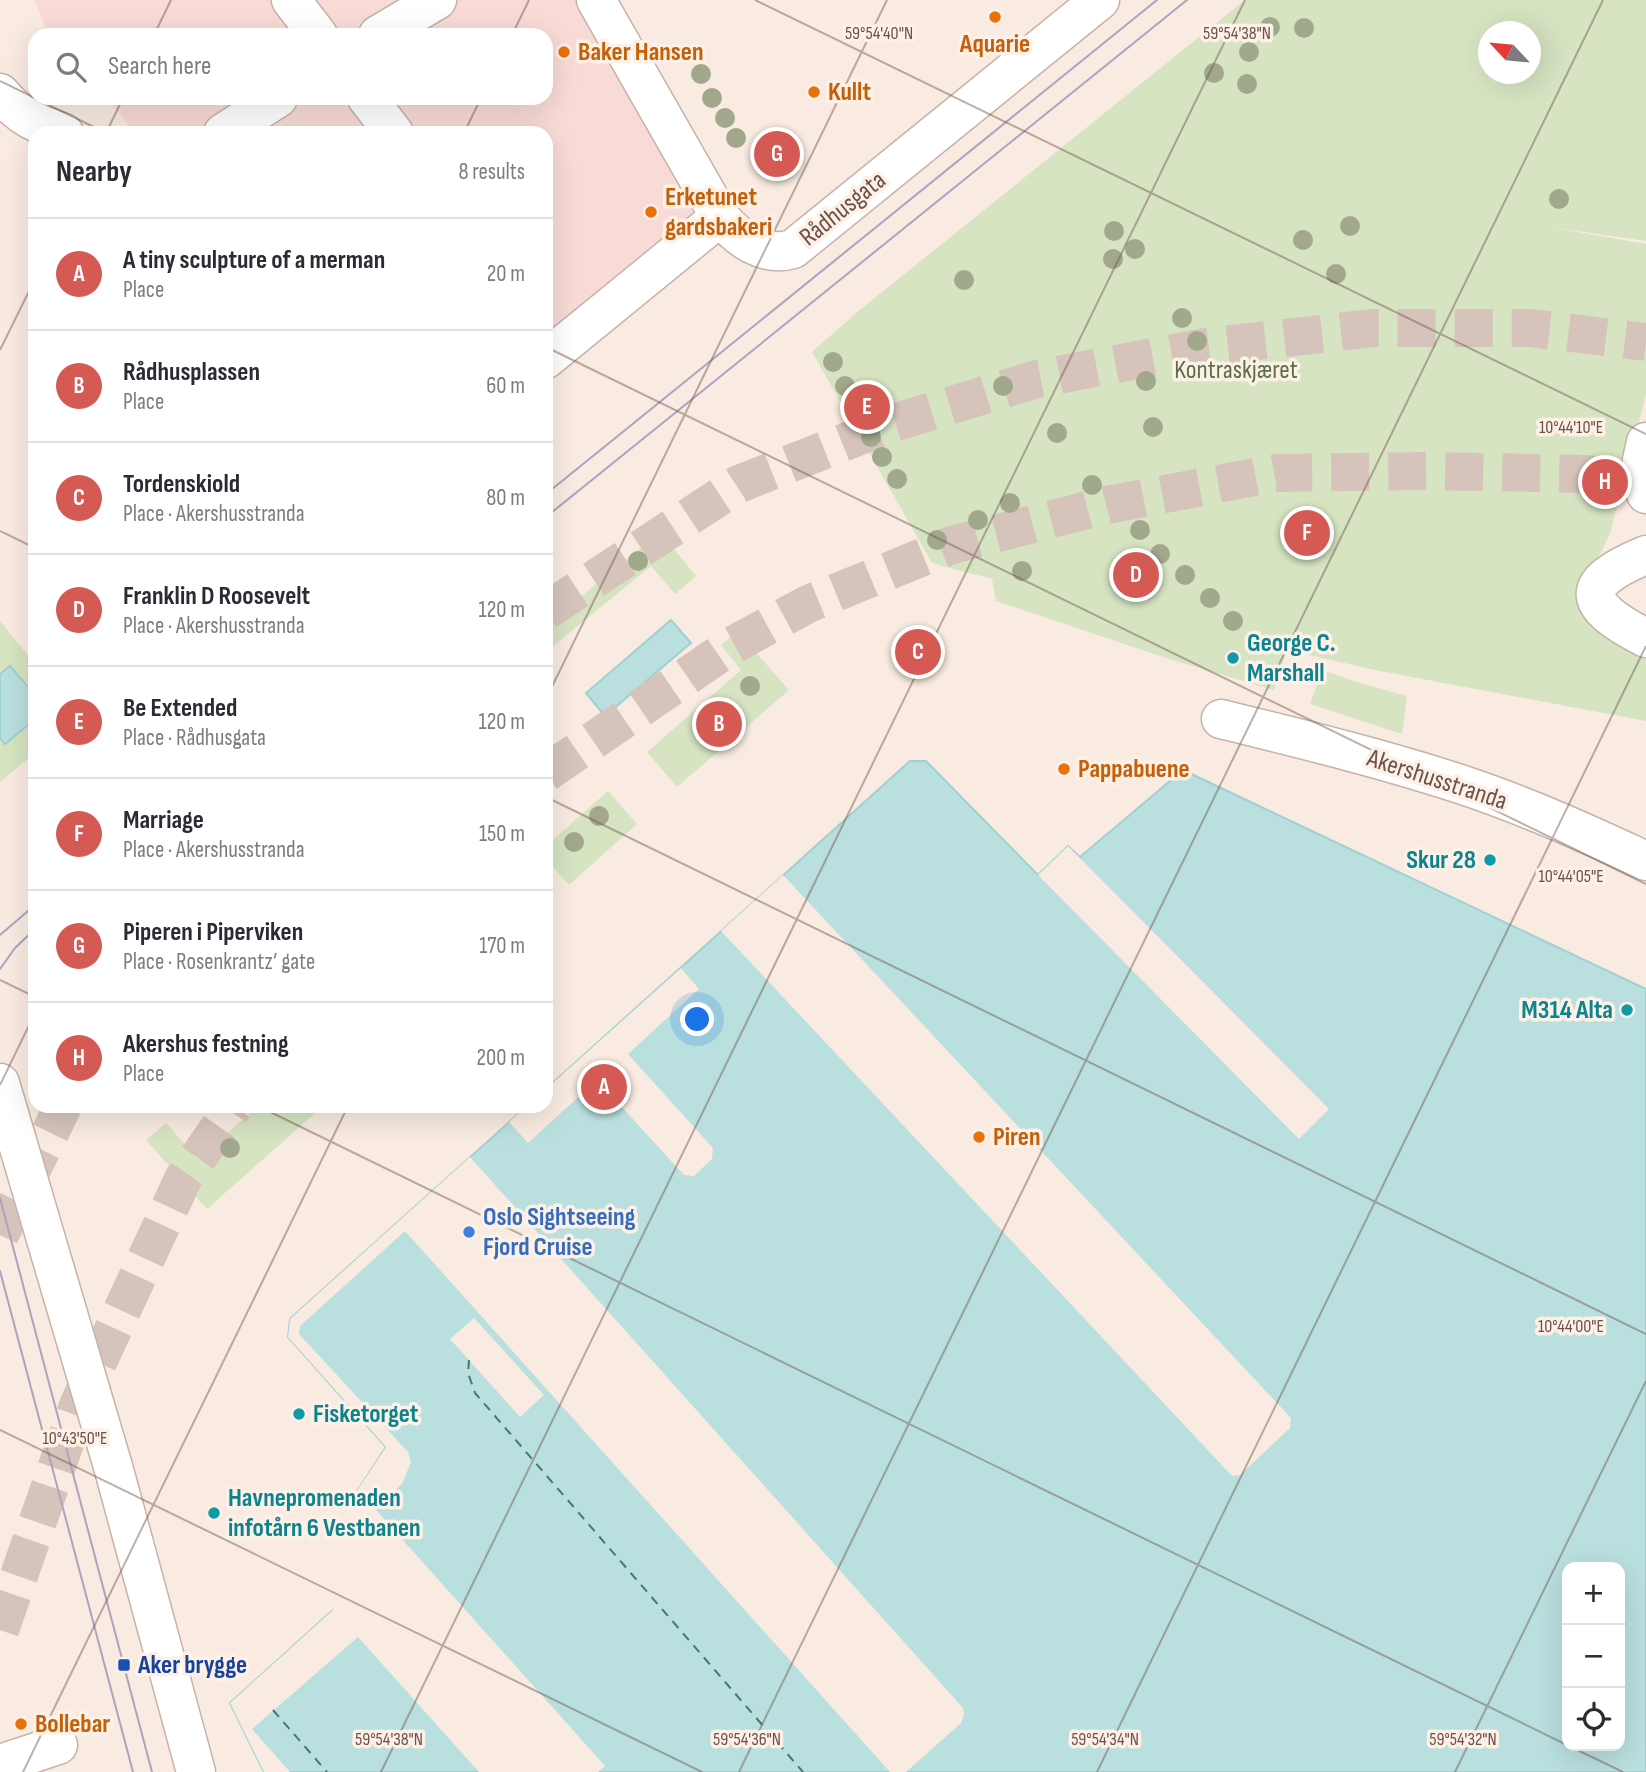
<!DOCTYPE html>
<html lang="en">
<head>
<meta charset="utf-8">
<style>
  :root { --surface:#fff; --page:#f2f2f3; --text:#2b2b33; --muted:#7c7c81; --line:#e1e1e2; --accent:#d55a54 }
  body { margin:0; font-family:"Sofia Sans Condensed",sans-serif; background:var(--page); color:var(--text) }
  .controls { position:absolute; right:21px; bottom:21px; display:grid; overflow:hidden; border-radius:14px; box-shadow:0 7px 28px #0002 }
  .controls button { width:63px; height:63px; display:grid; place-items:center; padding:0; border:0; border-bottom:2px solid var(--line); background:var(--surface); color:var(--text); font:35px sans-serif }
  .compass { position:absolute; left:1478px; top:21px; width:63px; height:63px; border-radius:50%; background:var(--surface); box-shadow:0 7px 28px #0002; rotate:296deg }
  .you { position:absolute; left:698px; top:1020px; width:24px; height:24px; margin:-18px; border:5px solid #fff; border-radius:50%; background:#1a73e8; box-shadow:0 0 0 10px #1a73e833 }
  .badge { display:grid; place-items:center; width:46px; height:46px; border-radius:50%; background:var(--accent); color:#fff; font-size:23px; font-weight:700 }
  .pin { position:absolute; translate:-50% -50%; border:4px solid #fff; box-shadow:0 2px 7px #0006 }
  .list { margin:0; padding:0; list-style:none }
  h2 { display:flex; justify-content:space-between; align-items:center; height:91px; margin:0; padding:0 28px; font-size:30px }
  h2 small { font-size:23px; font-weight:400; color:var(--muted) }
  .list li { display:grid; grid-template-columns:46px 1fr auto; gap:21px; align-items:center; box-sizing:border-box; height:112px; padding:0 28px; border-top:2px solid var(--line) }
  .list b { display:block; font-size:26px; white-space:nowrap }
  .list p { margin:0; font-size:23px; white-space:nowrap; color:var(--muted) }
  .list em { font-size:23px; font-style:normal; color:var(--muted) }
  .icon { flex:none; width:38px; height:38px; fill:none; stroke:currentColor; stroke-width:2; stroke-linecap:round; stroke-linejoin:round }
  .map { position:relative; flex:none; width:1646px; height:1772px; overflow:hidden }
  .search { position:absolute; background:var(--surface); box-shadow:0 7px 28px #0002; left:28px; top:28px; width:525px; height:77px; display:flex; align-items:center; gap:18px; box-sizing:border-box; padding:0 24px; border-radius:21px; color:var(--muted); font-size:26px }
  .panel { position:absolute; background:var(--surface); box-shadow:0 7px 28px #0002; left:28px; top:126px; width:525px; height:987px; border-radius:21px }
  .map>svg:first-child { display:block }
  .commercial { fill:#f8dad6 }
  .green { fill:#d6e4c2; fill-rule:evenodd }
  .water { fill:#b9dfde; stroke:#a0d0cf; stroke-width:2; fill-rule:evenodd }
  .pier { fill:#f9ebe1 }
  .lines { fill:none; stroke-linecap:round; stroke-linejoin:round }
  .ferry { stroke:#457777; stroke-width:2; stroke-dasharray:9 7; stroke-linecap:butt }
  .highway-tunnel { stroke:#d6c4bc; stroke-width:38; stroke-dasharray:38 19; stroke-linecap:butt }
  .minor-casing { stroke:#c7b2aa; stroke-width:41 }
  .minor { stroke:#fff; stroke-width:38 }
  .tram { stroke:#ada2c0; stroke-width:2 }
  .tree { fill:#a2a88b }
  .ticks { fill:none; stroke:#6d514b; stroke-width:2; stroke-opacity:0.45 }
  .food-dot { fill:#e8710a; stroke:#fcf0e7; stroke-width:2.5 }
  .culture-dot { fill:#0f9aa8; stroke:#fcf0e7; stroke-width:2.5 }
  .shop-dot { fill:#3f7fe0; stroke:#fcf0e7; stroke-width:2.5 }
  .transit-dot { fill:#1a4fb4; stroke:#fcf0e7; stroke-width:2.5 }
  .labels { text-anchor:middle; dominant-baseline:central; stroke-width:7; stroke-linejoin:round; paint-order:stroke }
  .food-label { font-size:26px; font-weight:bold; fill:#c56008; stroke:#fcf0e7; text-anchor:start }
  .street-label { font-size:26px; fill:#6d514b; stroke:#fcf0e7 }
  .park-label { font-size:26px; fill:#5a7145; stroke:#fcf0e7 }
  .culture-label { font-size:26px; font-weight:bold; fill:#0d838f; stroke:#fcf0e7; text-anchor:start }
  .shop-label { font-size:26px; font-weight:bold; fill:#366cbe; stroke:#fcf0e7; text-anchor:start }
  .transit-label { font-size:26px; font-weight:bold; fill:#164399; stroke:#fcf0e7; text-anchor:start }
  .ticks-label { font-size:18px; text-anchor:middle; fill:#6d514b; stroke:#fcf0e7; stroke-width:7; stroke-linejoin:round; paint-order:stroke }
</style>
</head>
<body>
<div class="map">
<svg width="1646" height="1772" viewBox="0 0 1646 1772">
  <rect width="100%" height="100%" fill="#f9ebe1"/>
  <polygon class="commercial" points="34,0 596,0 720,217 546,359 546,133 135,133 107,98 546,98 546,35 46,35 43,21"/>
  <g class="green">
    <path d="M1245,0H1646V241L1549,227L1646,244V394L1610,534L1591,571L1580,607L1592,628L1646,651V721L1380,671L1287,650L1274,690L1169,659L996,601L992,579L932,563L812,352L856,313ZM1488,32H1530V74H1488Z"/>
    <polygon points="660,532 696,576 675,594 651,566 546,652 546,625"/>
    <polygon points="0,621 35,664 35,753 0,782"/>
    <polygon points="737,631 789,690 677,787 647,752 741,670 721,645"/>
    <polygon points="1322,670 1366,685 1407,696 1402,734 1310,704"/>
    <polygon points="608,791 637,824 569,885 546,859 546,846"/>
    <polygon points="258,1106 323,1106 207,1209 146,1140 166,1123 198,1159"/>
  </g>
  <g class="water">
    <polygon points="671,620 691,643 605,716 586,693"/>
    <polygon points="10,666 35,695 35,719 5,744 0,738 0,674"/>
    <path d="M910,761H926L1038,875L1068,846L1080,857L1183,770L1646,989V1772H264L230,1703L333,1610L348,1505L386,1447L288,1337L290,1319L527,1106H546V1089ZM1567,1567H1620V1746H1567Z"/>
  </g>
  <g class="pier">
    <polygon points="1068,846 1329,1109 1299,1139 1038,875"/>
    <polygon points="783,875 1291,1418 1290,1428 1240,1475 1232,1476 721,931"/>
    <polygon points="681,968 699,989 628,1054 713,1148 712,1159 694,1176 684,1175 597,1080 528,1143 509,1122 527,1106 546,1106 546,1089"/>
    <polygon points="470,1157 963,1708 964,1715 961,1723 906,1772 890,1772 405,1231 300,1326 299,1334 408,1452 411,1462 402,1484 375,1509 605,1766 598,1772 479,1772 358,1637 252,1729 290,1772 264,1772 230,1703 333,1610 302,1574 386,1447 288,1337 290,1319"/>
    <polygon points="474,1318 544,1395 520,1417 450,1339"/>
  </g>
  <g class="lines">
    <g class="ferry">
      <polyline points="469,1360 468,1373 475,1393 803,1772"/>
      <polyline points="273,1710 327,1772"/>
    </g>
    <g class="highway-tunnel">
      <polyline points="546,611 739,484 893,423 1037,379 1205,347 1373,328 1530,328 1646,342"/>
      <polyline points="546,773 731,646 808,604 952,545 1107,505 1276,473 1432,471 1587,474 1646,483"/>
      <polyline points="0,1235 63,1106"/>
      <polyline points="0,1630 79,1403 183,1179 234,1106"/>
    </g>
    <g class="minor-casing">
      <g id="minor">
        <polyline points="291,0 318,35"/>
        <path d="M596,0L720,217C738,238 764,258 793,249L1100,0"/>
        <polyline points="378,35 437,0"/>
        <path d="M0,93C21,118 35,123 64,133"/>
        <polyline points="367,98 394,133"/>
        <polyline points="223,133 278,98"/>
        <polyline points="546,359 720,217"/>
        <polyline points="1646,442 1642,460 1646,494"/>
        <path d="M1646,555C1575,584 1583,606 1646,638"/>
        <path d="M1221,719C1302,739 1384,759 1463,785C1526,806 1586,833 1646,861"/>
        <polyline points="0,1083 114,1470 196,1772"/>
        <polyline points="0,1764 58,1745"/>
      </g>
    </g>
    <use href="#minor" class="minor"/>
    <g class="tram">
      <polyline points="546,494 1157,0"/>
      <polyline points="546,517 1187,0"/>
      <polyline points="0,935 35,905"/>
      <polyline points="0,969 15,948 35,929"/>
      <polyline points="0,1198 152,1772"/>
      <polyline points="0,1271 133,1772"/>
    </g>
  </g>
  <g class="tree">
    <circle cx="1270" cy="27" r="10"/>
    <circle cx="1304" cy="28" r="10"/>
    <circle cx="1249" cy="52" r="10"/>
    <circle cx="1214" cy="73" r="10"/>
    <circle cx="701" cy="74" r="10"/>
    <circle cx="1247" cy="84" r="10"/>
    <circle cx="712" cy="98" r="10"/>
    <circle cx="725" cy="118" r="10"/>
    <circle cx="736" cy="138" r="10"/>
    <circle cx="1559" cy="199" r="10"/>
    <circle cx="1350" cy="226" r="10"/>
    <circle cx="1114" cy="231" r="10"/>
    <circle cx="1303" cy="240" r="10"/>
    <circle cx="1135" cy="249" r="10"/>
    <circle cx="1113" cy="259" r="10"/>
    <circle cx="1336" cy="274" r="10"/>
    <circle cx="964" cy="280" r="10"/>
    <circle cx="1182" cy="318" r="10"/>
    <circle cx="1197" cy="341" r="10"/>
    <circle cx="833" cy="362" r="10"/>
    <circle cx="1146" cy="381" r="10"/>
    <circle cx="845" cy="386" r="10"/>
    <circle cx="1003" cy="386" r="10"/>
    <circle cx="1153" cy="427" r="10"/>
    <circle cx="1057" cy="433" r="10"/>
    <circle cx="871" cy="437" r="10"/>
    <circle cx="882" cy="457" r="10"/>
    <circle cx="897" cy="479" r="10"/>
    <circle cx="1092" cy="485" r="10"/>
    <circle cx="1010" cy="503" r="10"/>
    <circle cx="978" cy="520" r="10"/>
    <circle cx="1140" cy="530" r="10"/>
    <circle cx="937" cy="540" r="10"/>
    <circle cx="1160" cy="554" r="10"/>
    <circle cx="638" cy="561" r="10"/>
    <circle cx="1022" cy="571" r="10"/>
    <circle cx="1185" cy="575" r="10"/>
    <circle cx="1210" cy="598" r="10"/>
    <circle cx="1233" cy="621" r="10"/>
    <circle cx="750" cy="686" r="10"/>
    <circle cx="599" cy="816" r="10"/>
    <circle cx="574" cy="842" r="10"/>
    <circle cx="230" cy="1148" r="10"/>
  </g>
  <path class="ticks" d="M755,0L1646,434M154,35L171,0M512,35L529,0M0,81L106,133M106,133L123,98M464,133L481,98M546,347L1646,884M0,350L35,279M0,531L35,548M546,699L887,0M546,797L1646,1334M0,980L35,997M0,1085L35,1013M258,1106L1567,1745M0,1430L702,1772M1569,1746L1623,1772M23,1772L348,1106M381,1772L1245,0M739,1772L1603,0M1097,1772L1646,646M1455,1772L1646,1381"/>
  <g class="food-dot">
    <circle cx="995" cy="17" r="7"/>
    <circle cx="564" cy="52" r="7"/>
    <circle cx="814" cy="92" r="7"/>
    <circle cx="651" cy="212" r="7"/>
    <circle cx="1064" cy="769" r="7"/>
    <circle cx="979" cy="1137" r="7"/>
    <circle cx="21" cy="1724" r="7"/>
  </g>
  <g class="culture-dot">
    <circle cx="1233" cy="658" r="7"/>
    <circle cx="1490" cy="860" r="7"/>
    <circle cx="1627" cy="1010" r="7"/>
    <circle cx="299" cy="1414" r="7"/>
    <circle cx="214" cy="1513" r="7"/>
  </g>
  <circle class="shop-dot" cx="469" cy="1232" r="7"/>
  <rect class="transit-dot" x="117" y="1658" width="14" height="14" rx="3.5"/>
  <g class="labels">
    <g class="food-label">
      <text x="995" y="44" text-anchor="middle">Aquarie</text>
      <text x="578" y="52">Baker Hansen</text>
      <text x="828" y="92">Kullt</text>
      <text x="665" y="197">Erketunet<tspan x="665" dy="30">gardsbakeri</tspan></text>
      <text x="1078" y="769">Pappabuene</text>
      <text x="993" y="1137">Piren</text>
      <text x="35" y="1724">Bollebar</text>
    </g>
    <g class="street-label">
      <text transform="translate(843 209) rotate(-39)">Rådhusgata</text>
      <text transform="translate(1437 780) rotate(18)">Akershusstranda</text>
    </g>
    <g class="park-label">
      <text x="1236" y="370">Kontraskjæret</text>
    </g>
    <g class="culture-label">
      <text x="1247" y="643">George C.<tspan x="1247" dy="30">Marshall</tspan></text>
      <text x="1476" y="860" text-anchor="end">Skur 28</text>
      <text x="1613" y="1010" text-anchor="end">M314 Alta</text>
      <text x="313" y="1414">Fisketorget</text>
      <text x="228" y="1498">Havnepromenaden<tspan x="228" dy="30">infotårn 6 Vestbanen</tspan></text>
    </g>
    <g class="shop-label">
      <text x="483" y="1217">Oslo Sightseeing<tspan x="483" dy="30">Fjord Cruise</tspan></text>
    </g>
    <g class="transit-label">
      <text x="138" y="1665">Aker brygge</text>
    </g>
  </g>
  <g class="ticks-label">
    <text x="879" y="39">59°54'40"N</text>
    <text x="1237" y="39">59°54'38"N</text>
    <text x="1571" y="433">10°44'10"E</text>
    <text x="1571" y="882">10°44'05"E</text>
    <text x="1571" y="1332">10°44'00"E</text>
    <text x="75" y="1444">10°43'50"E</text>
    <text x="389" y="1745">59°54'38"N</text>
    <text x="747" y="1745">59°54'36"N</text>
    <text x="1105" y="1745">59°54'34"N</text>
    <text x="1463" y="1745">59°54'32"N</text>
  </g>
</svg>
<div class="controls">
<button>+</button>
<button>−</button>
<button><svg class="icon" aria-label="locate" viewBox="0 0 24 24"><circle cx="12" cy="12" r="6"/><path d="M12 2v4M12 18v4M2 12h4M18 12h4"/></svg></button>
</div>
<svg class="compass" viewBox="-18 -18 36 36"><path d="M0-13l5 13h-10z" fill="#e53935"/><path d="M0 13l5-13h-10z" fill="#7c7c81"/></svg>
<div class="you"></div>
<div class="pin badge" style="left:604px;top:1087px">A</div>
<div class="pin badge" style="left:719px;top:724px">B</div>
<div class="pin badge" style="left:918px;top:652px">C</div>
<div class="pin badge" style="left:1136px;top:575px">D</div>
<div class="pin badge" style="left:867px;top:407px">E</div>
<div class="pin badge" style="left:1307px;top:533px">F</div>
<div class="pin badge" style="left:777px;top:154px">G</div>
<div class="pin badge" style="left:1605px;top:482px">H</div>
<div class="search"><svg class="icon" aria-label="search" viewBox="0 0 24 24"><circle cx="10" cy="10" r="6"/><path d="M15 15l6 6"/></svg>Search here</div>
<section class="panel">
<h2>Nearby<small>8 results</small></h2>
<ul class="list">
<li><span class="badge">A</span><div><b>A tiny sculpture of a merman</b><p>Place</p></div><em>20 m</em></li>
<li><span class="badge">B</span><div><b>Rådhusplassen</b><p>Place</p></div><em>60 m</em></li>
<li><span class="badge">C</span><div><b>Tordenskiold</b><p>Place · Akershusstranda</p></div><em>80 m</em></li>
<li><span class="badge">D</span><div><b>Franklin D Roosevelt</b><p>Place · Akershusstranda</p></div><em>120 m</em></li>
<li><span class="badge">E</span><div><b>Be Extended</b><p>Place · Rådhusgata</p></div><em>120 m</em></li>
<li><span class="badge">F</span><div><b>Marriage</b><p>Place · Akershusstranda</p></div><em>150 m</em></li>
<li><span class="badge">G</span><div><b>Piperen i Piperviken</b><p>Place · Rosenkrantz’ gate</p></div><em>170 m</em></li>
<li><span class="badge">H</span><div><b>Akershus festning</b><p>Place</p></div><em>200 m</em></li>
</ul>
</section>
</div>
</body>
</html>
